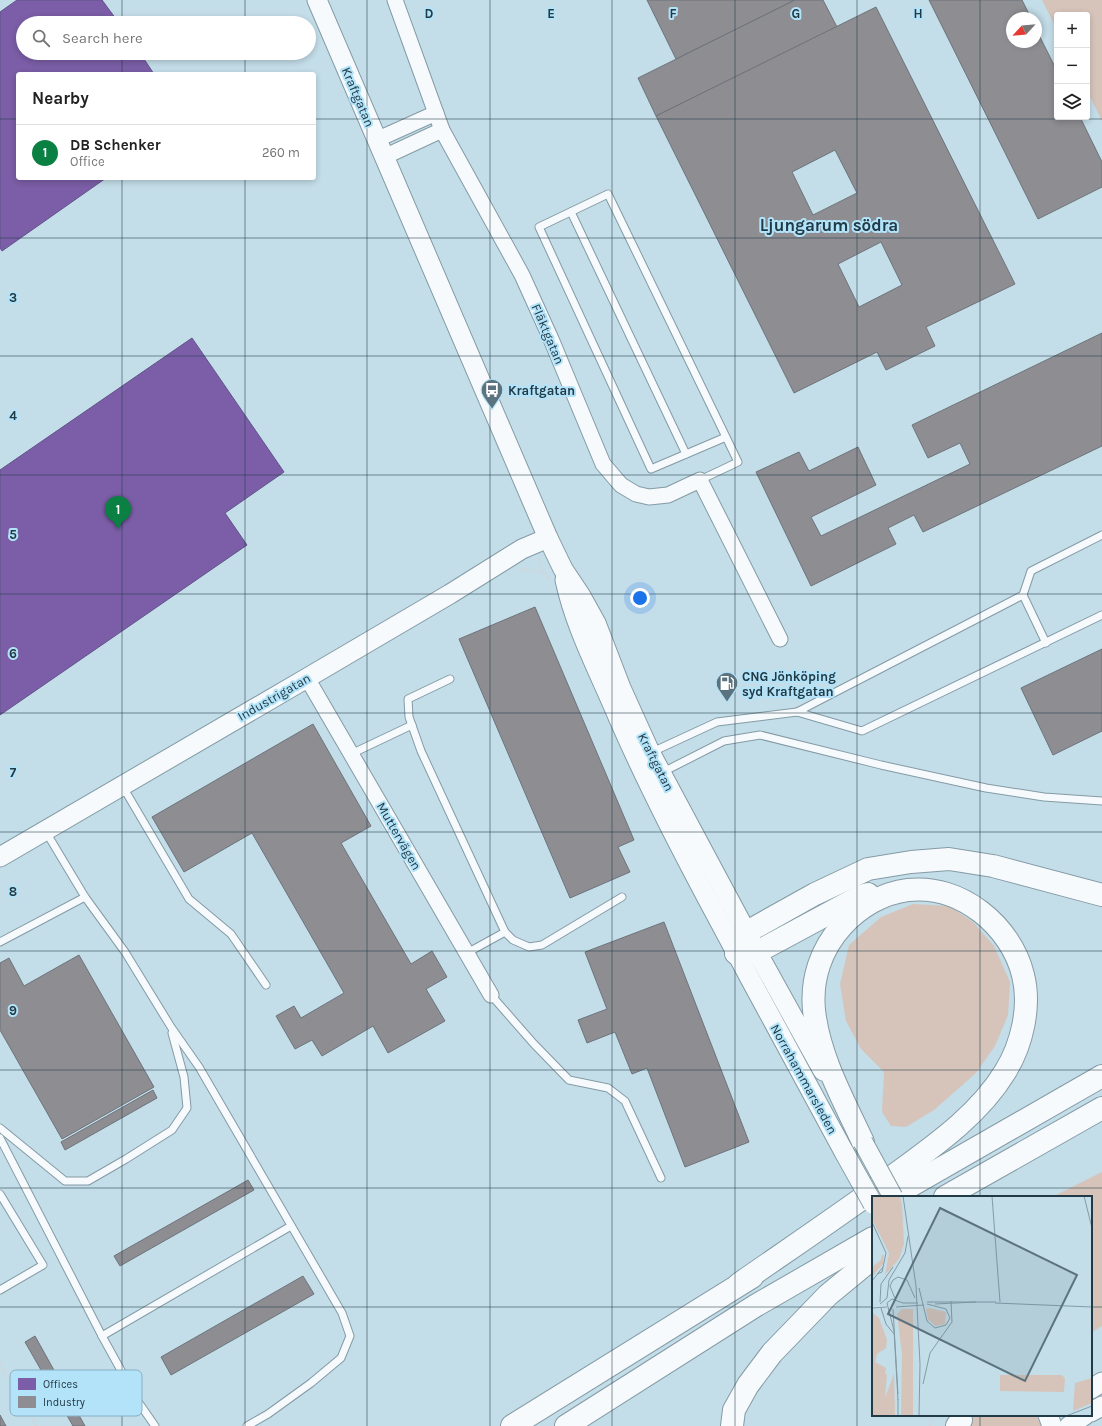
<!DOCTYPE html>
<html lang="en">
<head>
<meta charset="utf-8">
<style>
  :root { --surface:#fff; --page:#f2f2f2; --text:#222; --muted:#767676; --line:#e0e0e0; --accent:#0b8043 }
  body { margin:0; font-family:Karla,sans-serif; background:var(--page); color:var(--text) }
  .controls { position:absolute; right:12px; top:12px; display:grid; overflow:hidden; border-radius:4px; box-shadow:0 2px 6px #0003 }
  .controls button { width:36px; height:36px; display:grid; place-items:center; padding:0; border:0; border-bottom:1px solid var(--line); background:var(--surface); color:var(--text); font:20px sans-serif }
  .compass { position:absolute; left:1006px; top:12px; width:36px; height:36px; border-radius:50%; background:var(--surface); box-shadow:0 2px 6px #0003; rotate:244deg }
  .you { position:absolute; left:640px; top:598px; width:14px; height:14px; margin:-10px; border:3px solid #fff; border-radius:50%; background:#1a73e8; box-shadow:0 0 0 6px #1a73e833 }
  .badge { display:grid; place-items:center; width:26px; height:26px; border-radius:50%; background:var(--accent); color:#fff; font-size:13px; font-weight:700 }
  .pin { position:absolute; translate:-50% -33px; filter:drop-shadow(0 1px 2px #0008) }
  .pin::after { content:''; position:absolute; top:21px; width:14px; height:12px; background:inherit; clip-path:polygon(0 0,100% 0,50% 100%) }
  .list { margin:0; padding:0; list-style:none }
  h2 { display:flex; justify-content:space-between; align-items:center; height:52px; margin:0; padding:0 16px; font-size:17px }
  h2 small { font-size:13px; font-weight:400; color:var(--muted) }
  .list li { display:grid; grid-template-columns:26px 1fr auto; gap:12px; align-items:center; box-sizing:border-box; height:56px; padding:0 16px; border-top:1px solid var(--line) }
  .list b { display:block; font-size:15px; white-space:nowrap }
  .list p { margin:0; font-size:13px; white-space:nowrap; color:var(--muted) }
  .list em { font-size:13px; font-style:normal; color:var(--muted) }
  .icon { flex:none; width:22px; height:22px; fill:none; stroke:currentColor; stroke-width:2; stroke-linecap:round; stroke-linejoin:round }
  .map { position:relative; flex:none; width:1102px; height:1426px; overflow:hidden }
  .search { position:absolute; background:var(--surface); box-shadow:0 2px 6px #0003; left:16px; top:16px; width:300px; height:44px; display:flex; align-items:center; gap:10px; box-sizing:border-box; padding:0 14px; border-radius:22px; color:var(--muted); font-size:15px }
  .panel { position:absolute; background:var(--surface); box-shadow:0 2px 6px #0003; left:16px; top:72px; width:300px; height:108px; border-radius:4px }
  .map>svg:first-child { display:block }
  .green { fill:#d6c4ba }
  .offices { fill:#7b5ea7; stroke:#60538a }
  .industry { fill:#8d8d92; stroke:#6d747b; fill-rule:evenodd }
  .lines { fill:none; stroke-linecap:round; stroke-linejoin:round }
  .service-casing { stroke:#849ba5; stroke-width:9 }
  .minor-casing { stroke:#849ba5; stroke-width:17 }
  .tertiary-casing { stroke:#849ba5; stroke-width:21 }
  .motorway-casing { stroke:#849ba5; stroke-width:24 }
  .path { stroke:#ced7db; stroke-width:2.5; stroke-dasharray:3 2; stroke-linecap:butt }
  .service { stroke:#f6fafc; stroke-width:7 }
  .minor { stroke:#f6fafc; stroke-width:15 }
  .tertiary { stroke:#f6fafc; stroke-width:19 }
  .motorway { stroke:#f6fafc; stroke-width:22 }
  .tertiary-bridge-casing { stroke:#849ba5; stroke-width:21; stroke-linecap:butt }
  .path-bridge { stroke:#ced7db; stroke-width:2.5; stroke-dasharray:3 2; stroke-linecap:butt }
  .tertiary-bridge { stroke:#f6fafc; stroke-width:19 }
  .grid { fill:none; stroke:#213a45; stroke-width:1; stroke-opacity:0.55 }
  .labels { text-anchor:middle; dominant-baseline:central; stroke-width:4; stroke-linejoin:round; paint-order:stroke }
  .street-label { font-size:13px; fill:#213a45; stroke:#b3e3f9 }
  .poi-label { font-size:13px; font-weight:bold; fill:#213a45; stroke:#b3e3f9; text-anchor:start }
  .district-label { font-size:17px; font-weight:bold; fill:#213a45; stroke:#b3e3f9 }
  .inset-road { fill:none; stroke:#829ca7; stroke-width:1 }
  .view { fill:#5a737e; fill-opacity:0.15; stroke:#5a737e; stroke-width:2 }
  .inset-edge { fill:none; stroke:#213a45; stroke-width:2 }
  .key { fill:#b3e3f9; stroke:#87b0c3; stroke-width:1 }
  .key-label { font-size:11px; fill:#213a45 }
  .grid-label { font-size:13px; text-anchor:middle; font-weight:bold; fill:#213a45; stroke:#b3e3f9; stroke-width:4; stroke-linejoin:round; paint-order:stroke }
</style>
</head>
<body>
<div class="map">
<svg width="1102" height="1426" viewBox="0 0 1102 1426">
  <rect width="100%" height="100%" fill="#c3dde9"/>
  <g class="green">
    <polygon points="1042,0 1102,0 1102,121 1087,91 1087,15 1057,15 1057,30"/>
    <polygon points="913,904 949,906 973,922 994,946 1010,982 1008,1015 995,1046 976,1073 934,1110 906,1127 891,1126 882,1112 884,1072 861,1049 846,1021 840,984 849,945 881,917"/>
    <polygon points="1102,1172 1102,1326 1091,1333 1091,1197 1052,1197"/>
    <polygon points="974,1415 1036,1415 1041,1426 969,1426"/>
  </g>
  <g class="offices">
    <polygon points="17,0 102,0 119,23 23,23 23,53 140,53 154,74 18,74 18,178 106,178 2,251 0,248 0,12"/>
    <polygon points="192,338 284,472 225,513 247,545 0,715 0,470"/>
  </g>
  <g class="industry">
    <polygon points="647,0 795,0 676,59"/>
    <polygon points="795,0 823,0 837,27 656,116 638,78"/>
    <polygon points="929,0 1022,0 1031,18 1012,18 1012,42 1036,42 1036,29 1057,71 1057,117 1080,117 1102,162 1102,187 1038,219"/>
    <path d="M876,7L1015,284L926,327L935,346L886,370L877,352L794,393L656,116ZM835,150L857,193L813,215L792,172ZM881,242L902,285L859,307L838,264Z"/>
    <polygon points="1102,333 1102,446 923,532 914,515 888,528 896,544 811,586 756,472 799,452 809,471 858,447 876,485 811,517 821,536 970,464 960,443 928,458 912,425"/>
    <polygon points="535,607 634,840 618,847 630,872 570,898 459,639"/>
    <polygon points="1102,649 1102,731 1053,755 1021,688"/>
    <polygon points="313,724 371,826 341,843 411,964 432,951 447,977 426,989 445,1021 388,1053 373,1026 322,1056 312,1040 295,1049 276,1016 294,1006 301,1018 344,993 252,833 184,872 152,817"/>
    <polygon points="664,922 749,1142 685,1167 647,1068 632,1074 615,1032 587,1043 578,1020 607,1009 585,952"/>
    <polygon points="79,955 154,1087 62,1139 0,1030 0,963 9,958 24,986"/>
    <polygon points="153,1090 157,1098 65,1150 61,1142"/>
    <polygon points="248,1180 254,1190 120,1266 114,1256"/>
    <polygon points="303,1276 314,1294 171,1375 161,1357"/>
    <polygon points="35,1336 85,1426 73,1426 25,1342"/>
    <polygon points="0,1415 6,1426 0,1426"/>
  </g>
  <g class="lines">
    <g class="service-casing">
      <g id="service">
        <polyline points="571,212 686,454"/>
        <polyline points="700,480 738,462 726,437 608,194 539,227 651,469 726,437"/>
        <polyline points="1023,595 1046,643"/>
        <polyline points="450,679 408,699 409,717 421,751 505,932"/>
        <polyline points="797,712 1023,595 1031,571 1102,535"/>
        <polyline points="650,753 717,722 797,712 862,731 1102,615"/>
        <polyline points="351,754 412,725"/>
        <polyline points="661,773 724,741 760,735 881,765 986,788 1044,797 1102,801"/>
        <polyline points="123,787 189,899 231,934 266,985"/>
        <polyline points="46,832 85,897 125,952 171,1027 199,1067 342,1313 350,1336 341,1358 311,1383 268,1414 247,1426"/>
        <polyline points="0,942 85,897"/>
        <polyline points="467,953 505,932 513,940 529,947 542,945 622,897"/>
        <polyline points="491,995 534,1044 569,1080 608,1088 625,1101 661,1178"/>
        <polyline points="0,1128 65,1181 88,1181 126,1159 172,1130 187,1108 184,1077 172,1033"/>
        <polyline points="0,1138 102,1336 139,1403 155,1426"/>
        <polyline points="0,1194 43,1265 0,1290"/>
        <polyline points="102,1336 291,1226"/>
      </g>
    </g>
    <g class="minor-casing">
      <g id="minor">
        <polyline points="395,0 442,130 522,275 551,339 603,464 621,485 636,494 649,497 668,495 700,480 780,639"/>
        <polyline points="376,140 436,113"/>
        <polyline points="384,157 442,130"/>
        <polyline points="307,678 491,995"/>
      </g>
    </g>
    <g class="tertiary-casing">
      <g id="tertiary">
        <polyline points="317,0 548,538 563,569 581,596 596,623 621,688 650,752 757,952 823,1071"/>
        <path d="M565,580C575,627 599,672 618,717C645,779 675,838 707,898C752,983 798,1067 844,1152"/>
        <polyline points="0,857 307,678 450,594 522,549 548,538"/>
        <polyline points="1091,1389 1102,1382"/>
        <polyline points="1091,1412 1102,1406"/>
        <polyline points="1048,1415 1052,1426"/>
        <polyline points="1069,1426 1085,1415"/>
      </g>
    </g>
    <g class="motorway-casing">
      <g id="motorway">
        <polyline points="736,953 747,932 815,894 868,869 911,862 949,859 993,866 1102,895"/>
        <polyline points="736,953 757,952 861,896 868,894"/>
        <polyline points="891,1197 1102,1076"/>
        <polyline points="945,1197 1102,1108"/>
        <path d="M739,1284C788,1250 837,1217 885,1182C928,1150 977,1118 1005,1072C1022,1045 1031,1006 1023,975C1011,926 961,884 908,890C883,893 859,907 842,926C821,949 811,979 814,1010C819,1057 844,1101 863,1142"/>
        <polyline points="512,1426 752,1277"/>
        <polyline points="566,1426 755,1306 873,1238"/>
        <polyline points="732,1426 734,1410 748,1385 772,1353 828,1295 873,1258"/>
        <polyline points="957,1426 961,1420"/>
      </g>
    </g>
    <g class="path">
      <polyline points="538,558 545,574 549,578"/>
      <polyline points="520,570 528,569 545,574"/>
      <polyline points="0,1363 36,1426"/>
      <polyline points="930,1426 934,1415"/>
    </g>
    <use href="#service" class="service"/>
    <use href="#minor" class="minor"/>
    <use href="#tertiary" class="tertiary"/>
    <use href="#motorway" class="motorway"/>
    <g class="tertiary-bridge-casing">
      <g id="tertiary-bridge">
        <polyline points="863,1142 893,1197"/>
        <polyline points="844,1152 873,1204"/>
      </g>
    </g>
    <polyline class="path-bridge" points="869,1219 873,1226"/>
    <use href="#tertiary-bridge" class="tertiary-bridge"/>
  </g>
  <path class="grid" d="M122,0V23M245,0V23M367,0V1426M490,0V1426M612,0V1426M735,0V1426M857,0V1426M980,0V1197M122,53V74M245,53V74M0,119H18M314,119H1102M122,178V1426M245,178V1426M0,238H1102M0,356H1102M0,475H1102M0,594H1102M0,713H1102M0,832H1102M0,951H1102M0,1070H1102M0,1188H1102M0,1307H873M1091,1307H1102M980,1415V1426"/>
  <defs>
    <g id="bus-pin" transform="scale(1.15)"><path d="M0 17L-7.5 6A9.5 9.5 0 1 1 7.5 6Z" fill="#5a737e" stroke="#b3e3f9"/><path d="M-5-6H5V4H4V6H2V4H-2V6H-4V4H-5ZM-3.5-4V0h7V-4ZM-3.5 1.2v1.5H-2V1.2ZM2 1.2v1.5H3.5V1.2Z" fill="#fff"/></g>
    <g id="fuel-pin" transform="scale(1.15)"><path d="M0 17L-7.5 6A9.5 9.5 0 1 1 7.5 6Z" fill="#5a737e" stroke="#b3e3f9"/><path d="M-5.5-6h7V0h2V4h1.3V-2.5L3-4.5l.8-.8L6-3V5H2.5V1h-1V6h-7ZM-4.2-4.7v3.2H.2V-4.7Z" fill="#fff"/></g>
  </defs>
  <g fill-rule="evenodd">
    <use href="#bus-pin" x="492" y="390"/>
    <use href="#fuel-pin" x="727" y="683"/>
  </g>
  <g class="labels">
    <g class="street-label">
      <text transform="translate(358 97) rotate(67)">Kraftgatan</text>
      <text transform="translate(548 334) rotate(67)">Fläktgatan</text>
      <text transform="translate(274 697) rotate(-30)">Industrigatan</text>
      <text transform="translate(656 762) rotate(63)">Kraftgatan</text>
      <text transform="translate(399 836) rotate(60)">Muttervägen</text>
      <text transform="translate(804 1079) rotate(61)">Norrahammarsleden</text>
    </g>
    <g class="poi-label">
      <text x="508" y="390">Kraftgatan</text>
      <text x="742" y="676">CNG Jönköping<tspan x="742" dy="15">syd Kraftgatan</tspan></text>
    </g>
    <g class="district-label">
      <text x="829" y="225">Ljungarum södra</text>
    </g>
  </g>
  <g transform="translate(872 1196)">
    <rect width="220" height="220" fill="#c3dde9"/>
    <path d="M0,0H28L30,10L32,48L27,63L13,79L17,57L0,23ZM10,59H12L11,68L0,81V71L9,64ZM57,112L74,116L73,128L63,130L56,123L54,113ZM30,113H41V220H29L30,158L25,118ZM0,116L7,122L15,144L14,152L5,158L3,166L14,172L13,178H15L13,202L22,178L23,220H0ZM128,179H189L193,182L192,196L128,195ZM220,182V207L201,215L203,187Z" fill="#d6c4ba"/>
    <path class="inset-road" d="M31,0L44,90L48,168L47,220M120,0L128,106M212,0L220,32M0,26L14,57L10,76L5,78M0,85L11,71M47,92L55,125L63,132L74,129L78,122L74,113L55,108M24,105L18,90L21,84L26,81L35,84L43,102M8,106L9,88L21,71M55,106H124M123,107L220,111M8,108L15,102L17,84L33,57L36,40M63,108L104,106M24,111L52,109M0,112L15,111M9,112L14,128L22,138M21,113L26,198M51,188L58,157L80,126L79,105M26,203V220M26,204L22,135L15,107L20,103L31,107H46M194,220L220,210"/>
    <path class="view" d="M68,12L205,79L153,185L16,118Z"/>
    <rect width="220" height="220" class="inset-edge"/>
  </g>
  <rect x="10" y="1370" width="132" height="46" rx="6" class="key"/>
  <rect x="18" y="1378" width="18" height="12" fill="#7b5ea7"/>
  <rect x="18" y="1396" width="18" height="12" fill="#8d8d92"/>
  <g class="key-label">
    <text x="43" y="1388">Offices</text>
    <text x="43" y="1406">Industry</text>
  </g>
  <g class="grid-label">
    <text x="429" y="18">D</text>
    <text x="551" y="18">E</text>
    <text x="673" y="18">F</text>
    <text x="796" y="18">G</text>
    <text x="918" y="18">H</text>
    <text x="13" y="302">3</text>
    <text x="13" y="420">4</text>
    <text x="13" y="539">5</text>
    <text x="13" y="658">6</text>
    <text x="13" y="777">7</text>
    <text x="13" y="896">8</text>
    <text x="13" y="1015">9</text>
  </g>
</svg>
<div class="controls">
<button>+</button>
<button>−</button>
<button><svg class="icon" aria-label="layers" viewBox="0 0 24 24"><path d="M12 4l9 5-9 5-9-5zM3 14l9 5 9-5"/></svg></button>
</div>
<svg class="compass" viewBox="-18 -18 36 36"><path d="M0-13l5 13h-10z" fill="#e53935"/><path d="M0 13l5-13h-10z" fill="#767676"/></svg>
<div class="you"></div>
<div class="pin badge" style="left:118px;top:529px">1</div>
<div class="search"><svg class="icon" aria-label="search" viewBox="0 0 24 24"><circle cx="10" cy="10" r="6"/><path d="M15 15l6 6"/></svg>Search here</div>
<section class="panel">
<h2>Nearby<small></small></h2>
<ul class="list">
<li><span class="badge">1</span><div><b>DB Schenker</b><p>Office</p></div><em>260 m</em></li>
</ul>
</section>
</div>
</body>
</html>
